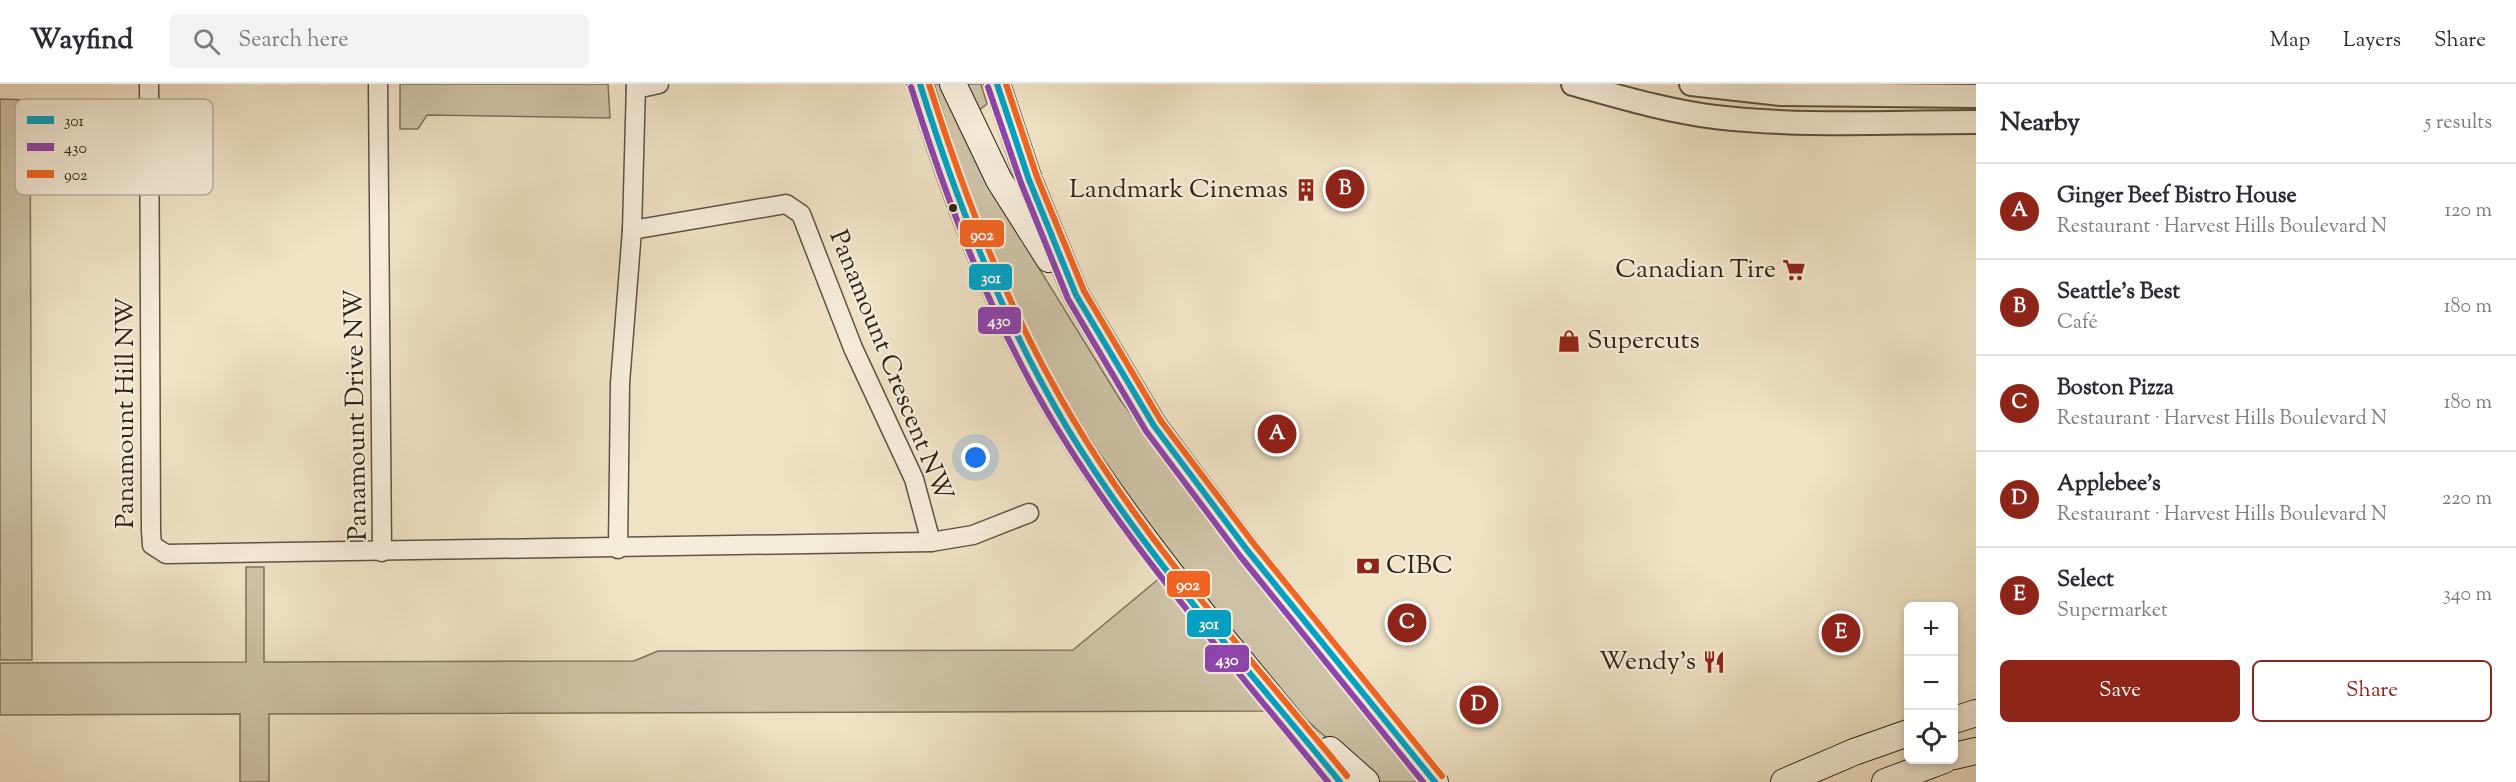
<!DOCTYPE html>
<html lang="en">
<head>
<meta charset="utf-8">
<style>
  :root { --surface:#fff; --page:#f2f2f3; --text:#2b2b33; --muted:#7c7c81; --line:#e1e1e2; --accent:#8f2418 }
  body { margin:0; font-family:"Sorts Mill Goudy",serif; background:var(--page); color:var(--text) }
  .controls { position:absolute; right:18px; bottom:18px; display:grid; overflow:hidden; border-radius:9px; box-shadow:0 3px 9px #0003 }
  .controls button { width:54px; height:54px; display:grid; place-items:center; padding:0; border:0; border-bottom:2px solid var(--line); background:var(--surface); color:var(--text); font:30px sans-serif }
  .you { position:absolute; left:976px; top:374px; width:21px; height:21px; margin:-15px; border:4px solid #fff; border-radius:50%; background:#1a73e8; box-shadow:0 0 0 9px #1a73e833 }
  .badge { display:grid; place-items:center; width:39px; height:39px; border-radius:50%; background:var(--accent); color:#fff; font-size:20px; font-weight:700 }
  .pin { position:absolute; translate:-50% -50%; border:3px solid #fff; box-shadow:0 2px 6px #0006 }
  .list { margin:0; padding:0; list-style:none }
  h2 { display:flex; justify-content:space-between; align-items:center; height:78px; margin:0; padding:0 24px; font-size:26px }
  h2 small { font-size:20px; font-weight:400; color:var(--muted) }
  .list li { display:grid; grid-template-columns:39px 1fr auto; gap:18px; align-items:center; box-sizing:border-box; height:96px; padding:0 24px; border-top:2px solid var(--line) }
  .list b { display:block; font-size:22px; white-space:nowrap }
  .list p { margin:0; font-size:20px; white-space:nowrap; color:var(--muted) }
  .list em { font-size:20px; font-style:normal; color:var(--muted) }
  .actions { display:flex; gap:12px; padding:18px 24px }
  .actions a { flex:1; padding:14px 0; border:2px solid var(--accent); border-radius:9px; text-align:center; font-size:21px; color:var(--accent) }
  .actions .main { background:var(--accent); color:#fff }
  .icon { flex:none; width:33px; height:33px; fill:none; stroke:currentColor; stroke-width:2; stroke-linecap:round; stroke-linejoin:round }
  .map { position:relative; flex:none; width:1976px; height:698px; overflow:hidden }
  header { display:flex; align-items:center; gap:36px; box-sizing:border-box; height:84px; padding:0 30px; background:var(--surface); border-bottom:2px solid var(--line) }
  header strong { font-size:28px }
  nav { display:flex; gap:33px; margin-inline-start:auto; font-size:21px }
  .search { width:420px; height:54px; background:var(--page); display:flex; align-items:center; gap:15px; box-sizing:border-box; padding:0 21px; border-radius:9px; color:var(--muted); font-size:22px }
  main { display:flex }
  aside { flex:1; background:var(--surface) }
  .map>svg:first-child { display:block }
  .green { fill:#cec2a7; stroke:#7e725e; stroke-width:1.5 }
  .lines { fill:none; stroke-linecap:round; stroke-linejoin:round }
  .minor-casing { stroke:#5f5342; stroke-width:21 }
  .tertiary-casing { stroke:#5f5342; stroke-width:26 }
  .secondary-casing { stroke:#2f2316; stroke-width:28 }
  .minor { stroke:#f5ecd9; stroke-width:18 }
  .tertiary { stroke:#f5ecd9; stroke-width:22 }
  .secondary { stroke:#f5ecd9; stroke-width:26 }
  .bus-1-casing { stroke:#f5ecd9; stroke-width:10 }
  .bus-2-casing { stroke:#f5ecd9; stroke-width:10 }
  .bus-3-casing { stroke:#f5ecd9; stroke-width:10 }
  .bus-1 { stroke:#02a2c5; stroke-width:6 }
  .bus-2 { stroke:#8e44ad; stroke-width:6 }
  .bus-3 { stroke:#f26522; stroke-width:6 }
  .bus-dot { fill:#2f2316; stroke:#f5ecd9; stroke-width:2 }
  .labels { text-anchor:middle; dominant-baseline:central; stroke-width:4.5; stroke-linejoin:round; paint-order:stroke }
  .poi-label { font-size:26px; fill:#2f2316; stroke:#f5ecd9; text-anchor:end }
  .street-label { font-size:26px; fill:#2f2316; stroke:#f5ecd9 }
  .key { fill:#f5ecd9; stroke:#bab09e; stroke-width:1.5 }
  .key-label { font-size:16px; fill:#2f2316 }
  .line-badge { stroke:#f5ecd9; stroke-width:2 }
  .badge-label { font-size:16px; text-anchor:middle; font-weight:bold; fill:#fff }
</style>
</head>
<body>
<header>
<strong>Wayfind</strong>
<div class="search"><svg class="icon" aria-label="search" viewBox="0 0 24 24"><circle cx="10" cy="10" r="6"/><path d="M15 15l6 6"/></svg>Search here</div>
<nav><a>Map</a><a>Layers</a><a>Share</a></nav>
</header>
<main>
<div class="map">
<svg width="1976" height="698" viewBox="0 0 1976 698">
  <rect width="100%" height="100%" fill="#efe2c5"/>
  <filter id="stains"><feTurbulence type="fractalNoise" baseFrequency=".00333" numOctaves="4"/><feColorMatrix values="0 0 0 0 .2 0 0 0 0 .09 0 0 0 0 .02 0 0 0 .5 -.17"/></filter>
  <radialGradient id="worn" r=".72"><stop offset=".6" stop-color="#630" stop-opacity="0"/><stop offset="1" stop-color="#630" stop-opacity=".3"/></radialGradient>
  <g class="green">
    <polygon points="400,0 608,0 610,34 427,31 418,45 400,45"/>
    <polygon points="928,0 941,0 1040,186 1121,317 1293,544 1419,698 1376,698 1284,616 1095,374 996,193"/>
    <polygon points="966,0 981,0 987,20 979,26"/>
    <polygon points="0,15 30,16 32,576 0,576"/>
    <polygon points="246,483 264,483 264,578 634,577 658,567 1073,566 1161,493 1266,627 269,630 269,698 240,698 240,630 0,631 0,579 246,578"/>
  </g>
  <g class="lines">
    <g class="minor-casing">
      <g id="minor">
        <polyline points="149,0 151,447 152,461 166,470 931,458 973,451 1029,429"/>
        <polyline points="378,0 382,468"/>
        <polyline points="636,5 659,0"/>
        <polyline points="632,146 786,120 801,130 853,264 914,395 931,458"/>
        <polyline points="618,465 620,299 632,146 636,0"/>
      </g>
    </g>
    <g class="tertiary-casing">
      <g id="tertiary">
        <path d="M1573,0C1620,13 1667,27 1715,33C1801,43 1889,38 1976,38"/>
        <polyline points="1691,0 1781,10 1976,12"/>
      </g>
    </g>
    <g class="secondary-casing">
      <g id="secondary">
        <path d="M920,0C961,136 1015,270 1096,388C1170,496 1258,596 1340,698"/>
        <polyline points="953,0 999,96 1049,175"/>
        <polyline points="997,0 1029,96 1076,211 1154,342 1247,466 1435,698"/>
        <polyline points="1954,636 1976,629"/>
        <polyline points="1330,666 1366,698"/>
        <polyline points="1954,672 1976,667"/>
        <polyline points="1784,698 1854,668 1908,649"/>
        <polyline points="1885,698 1944,676"/>
      </g>
    </g>
    <use href="#minor" class="minor"/>
    <use href="#tertiary" class="tertiary"/>
    <use href="#secondary" class="secondary"/>
    <g class="bus-1-casing">
      <g id="bus-1">
        <path d="M920,0C957,119 1002,234 1066,342C1143,470 1246,582 1340,698"/>
        <polyline points="997,0 1029,96 1076,211 1154,342 1247,466 1435,698"/>
      </g>
    </g>
    <g class="bus-2-casing">
      <g id="bus-2">
        <path d="M911,3C949,123 993,241 1060,349C1137,474 1236,584 1328,698"/>
        <polyline points="988,3 1021,99 1068,215 1146,347 1240,472 1423,698"/>
      </g>
    </g>
    <g class="bus-3-casing">
      <g id="bus-3">
        <path d="M929,0C966,117 1010,231 1074,337C1150,465 1253,577 1347,692"/>
        <polyline points="1006,0 1037,93 1084,207 1161,337 1254,460 1442,692"/>
      </g>
    </g>
    <use href="#bus-1" class="bus-1"/>
    <use href="#bus-2" class="bus-2"/>
    <use href="#bus-3" class="bus-3"/>
  </g>
  <defs>
    <g id="building-bare" transform="scale(1.8)"><path d="M-4-6H4V6H1V3H-1V6H-4ZM-2.5-4.3h1.7v1.8h-1.7ZM.8-4.3h1.7v1.8H.8ZM-2.5-1h1.7V.8h-1.7ZM.8-1h1.7V.8H.8Z" fill="#8f2418" stroke="#f5ecd9" stroke-width="2.5" paint-order="stroke"/></g>
    <g id="supermarket-bare" transform="scale(1.8)"><path d="M-6-5.5h2.5l.6 2H6L4.5 2H-2.5L-4.4-4H-6ZM-1.5 3.2a1.3 1.3 0 1 0 .1 0ZM3 3.2a1.3 1.3 0 1 0 .1 0Z" fill="#8f2418" stroke="#f5ecd9" stroke-width="2.5" paint-order="stroke"/></g>
    <g id="shop-bare" transform="scale(1.8)"><path d="M-5-2.5h2.3a2.7 3.5 0 0 1 5.4 0H5L5.5 6h-11ZM-1.5-2.5h3a1.5 2.3 0 0 0-3 0Z" fill="#8f2418" stroke="#f5ecd9" stroke-width="2.5" paint-order="stroke"/></g>
    <g id="bank-bare" transform="scale(1.8)"><path d="M-6-4H6V4H-6ZM0-2.3a2.3 2.3 0 1 0 0 4.6a2.3 2.3 0 1 0 0-4.6Z" fill="#8f2418" stroke="#f5ecd9" stroke-width="2.5" paint-order="stroke"/></g>
    <g id="restaurant-bare" transform="scale(1.8)"><path d="M-5-6h1v4h1v-4h1v4h1v-4h1v5L-1.5 .5V6h-2V.5L-5-1ZM5-6V6H3V1.5H1.5Q1.5-4 5-6Z" fill="#8f2418" stroke="#f5ecd9" stroke-width="2.5" paint-order="stroke"/></g>
  </defs>
  <g fill-rule="evenodd">
    <use href="#building-bare" x="1306" y="106"/>
    <use href="#supermarket-bare" x="1794" y="186"/>
    <use href="#shop-bare" x="1569" y="257"/>
    <use href="#bank-bare" x="1368" y="482"/>
    <use href="#restaurant-bare" x="1714" y="578"/>
  </g>
  <circle class="bus-dot" cx="953" cy="124" r="5"/>
  <g class="labels">
    <g class="poi-label">
      <text x="1288" y="106">Landmark Cinemas</text>
      <text x="1776" y="186">Canadian Tire</text>
      <text x="1587" y="257" text-anchor="start">Supercuts</text>
      <text x="1386" y="482" text-anchor="start">CIBC</text>
      <text x="1696" y="578">Wendy's</text>
    </g>
    <g class="street-label">
      <text transform="translate(890 282) rotate(68)">Panamount Crescent NW</text>
      <text transform="translate(126 329) rotate(-90)">Panamount Hill NW</text>
      <text transform="translate(357 331) rotate(-91)">Panamount Drive NW</text>
    </g>
  </g>
  <rect x="15" y="15" width="198" height="96" rx="9" class="key"/>
  <rect x="27" y="32" width="27" height="8" fill="#02a2c5"/>
  <rect x="27" y="59" width="27" height="8" fill="#8e44ad"/>
  <rect x="27" y="86" width="27" height="8" fill="#f26522"/>
  <g class="key-label">
    <text x="64" y="42">301</text>
    <text x="64" y="69">430</text>
    <text x="64" y="96">902</text>
  </g>
  <g class="line-badge">
    <rect x="959" y="135" width="46" height="29" rx="6" fill="#f26522"/>
    <rect x="968" y="179" width="45" height="28" rx="6" fill="#02a2c5"/>
    <rect x="977" y="222" width="45" height="29" rx="6" fill="#8e44ad"/>
    <rect x="1166" y="486" width="45" height="28" rx="6" fill="#f26522"/>
    <rect x="1186" y="525" width="46" height="29" rx="6" fill="#02a2c5"/>
    <rect x="1204" y="560" width="46" height="29" rx="6" fill="#8e44ad"/>
  </g>
  <g class="badge-label">
    <text x="982" y="156">902</text>
    <text x="991" y="199">301</text>
    <text x="999" y="242">430</text>
    <text x="1188" y="506">902</text>
    <text x="1209" y="545">301</text>
    <text x="1227" y="581">430</text>
  </g>
  <rect width="100%" height="100%" filter="url(#stains)"/>
  <rect width="100%" height="100%" fill="url(#worn)"/>
</svg>
<div class="controls">
<button>+</button>
<button>−</button>
<button><svg class="icon" aria-label="locate" viewBox="0 0 24 24"><circle cx="12" cy="12" r="6"/><path d="M12 2v4M12 18v4M2 12h4M18 12h4"/></svg></button>
</div>
<div class="you"></div>
<div class="pin badge" style="left:1277px;top:350px">A</div>
<div class="pin badge" style="left:1345px;top:105px">B</div>
<div class="pin badge" style="left:1407px;top:539px">C</div>
<div class="pin badge" style="left:1479px;top:621px">D</div>
<div class="pin badge" style="left:1841px;top:549px">E</div>
</div>
<aside>
<h2>Nearby<small>5 results</small></h2>
<ul class="list">
<li><span class="badge">A</span><div><b>Ginger Beef Bistro House</b><p>Restaurant · Harvest Hills Boulevard N</p></div><em>120 m</em></li>
<li><span class="badge">B</span><div><b>Seattle's Best</b><p>Café</p></div><em>180 m</em></li>
<li><span class="badge">C</span><div><b>Boston Pizza</b><p>Restaurant · Harvest Hills Boulevard N</p></div><em>180 m</em></li>
<li><span class="badge">D</span><div><b>Applebee's</b><p>Restaurant · Harvest Hills Boulevard N</p></div><em>220 m</em></li>
<li><span class="badge">E</span><div><b>Select</b><p>Supermarket</p></div><em>340 m</em></li>
</ul>
<div class="actions"><a class="main">Save</a><a>Share</a></div>
</aside>
</main>
</body>
</html>
